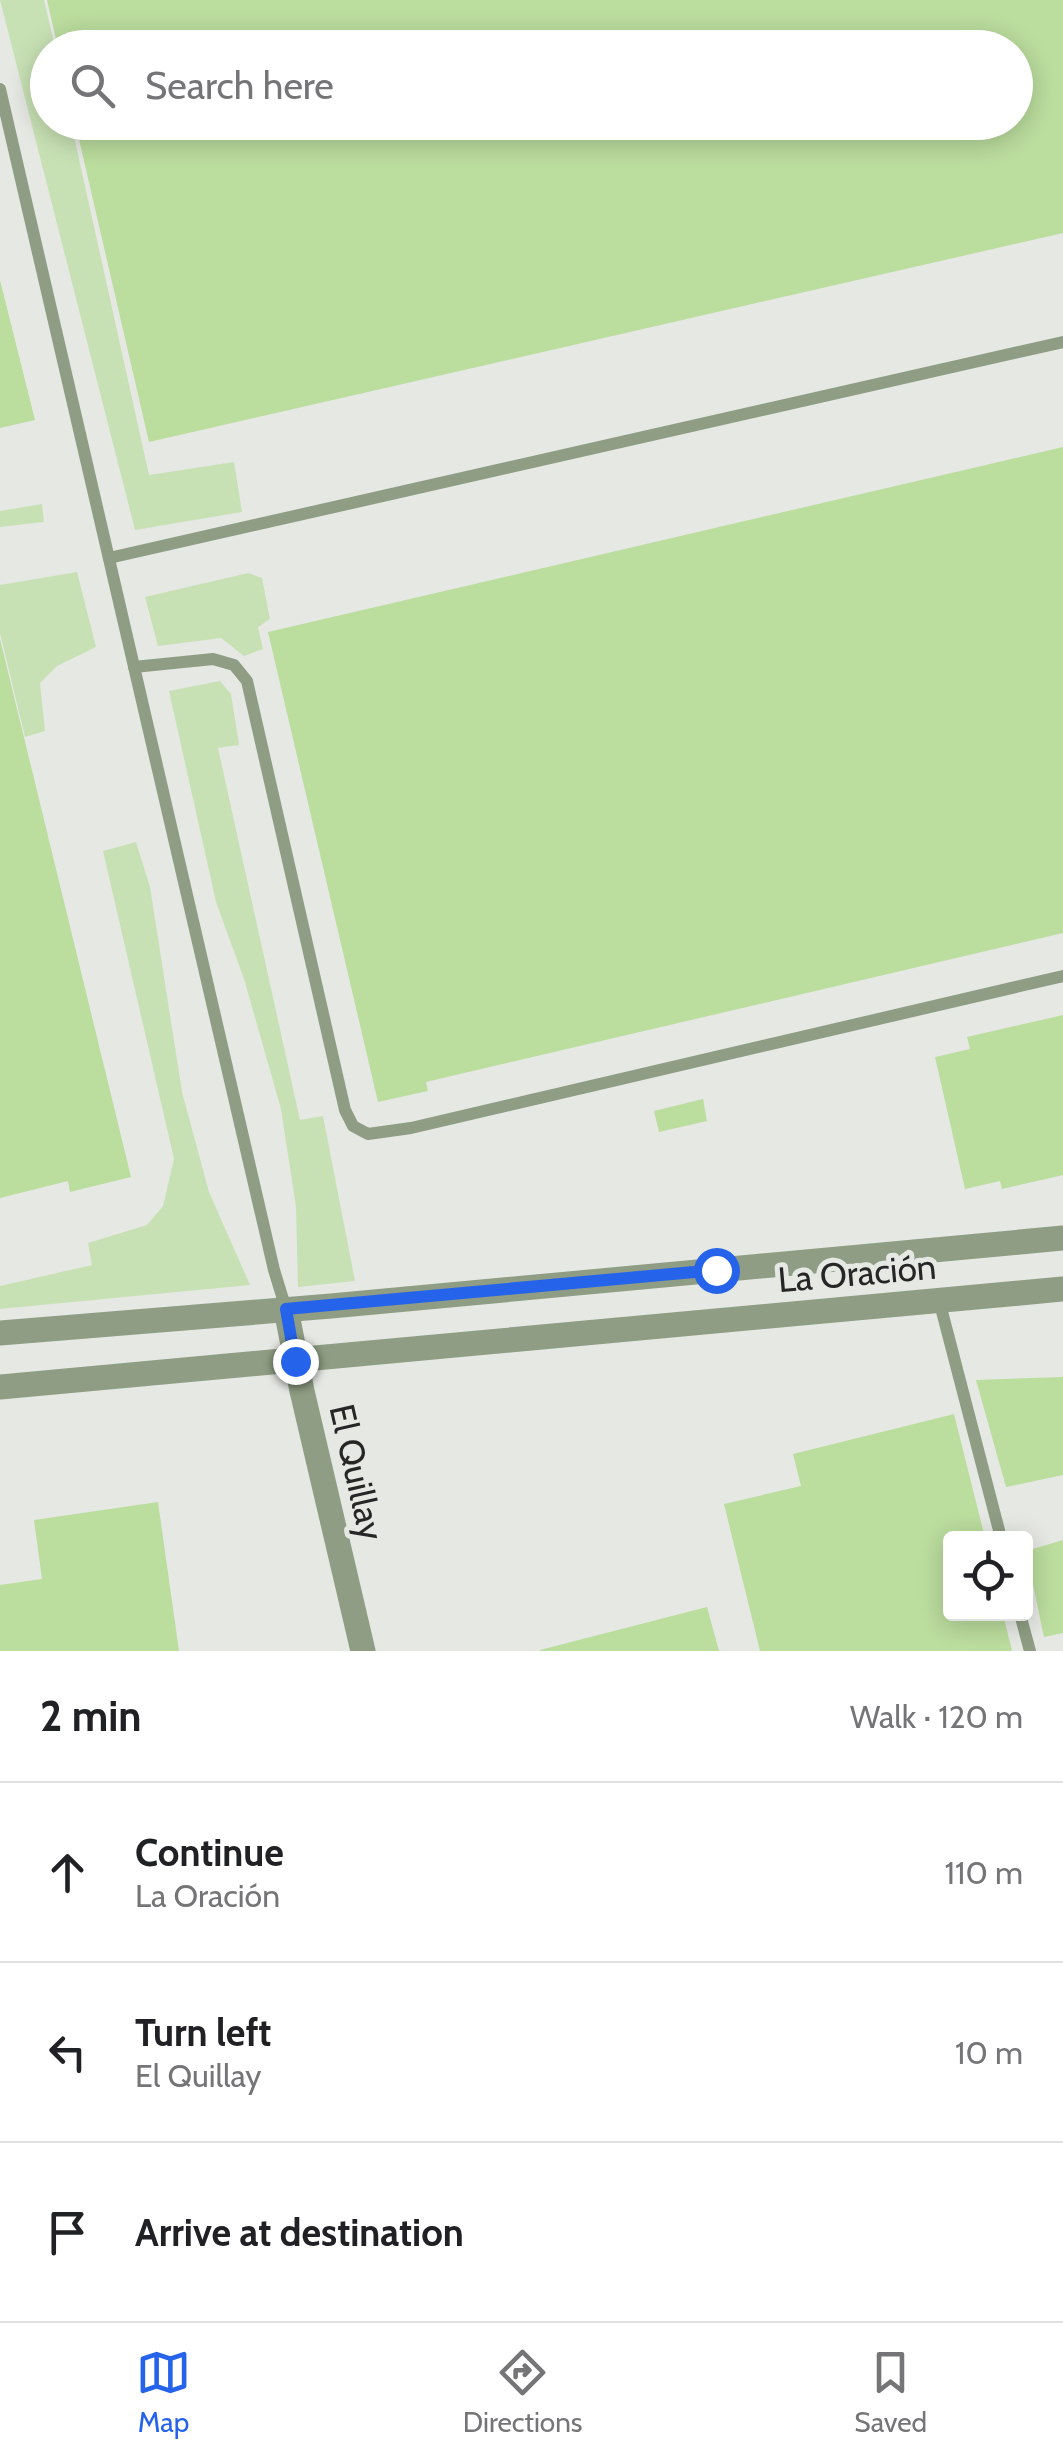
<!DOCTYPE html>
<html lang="en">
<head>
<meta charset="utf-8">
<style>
  :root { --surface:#fff; --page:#f6f6f6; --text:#202124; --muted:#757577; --line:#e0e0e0; --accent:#2563eb }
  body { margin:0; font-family:Cabin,sans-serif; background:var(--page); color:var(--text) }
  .controls { position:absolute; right:30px; bottom:30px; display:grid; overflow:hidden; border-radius:10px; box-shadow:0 5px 25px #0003 }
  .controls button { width:90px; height:90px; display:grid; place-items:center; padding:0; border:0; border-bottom:2px solid var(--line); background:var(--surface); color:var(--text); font:50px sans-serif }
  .stop { position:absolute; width:30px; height:30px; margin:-22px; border:8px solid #2563eb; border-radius:50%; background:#fff }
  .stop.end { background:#2563eb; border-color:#fff; box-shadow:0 2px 10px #0008 }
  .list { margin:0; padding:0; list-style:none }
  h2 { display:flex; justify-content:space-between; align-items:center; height:130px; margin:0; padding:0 40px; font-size:42px }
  h2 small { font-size:32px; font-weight:400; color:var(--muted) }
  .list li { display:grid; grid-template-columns:65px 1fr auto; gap:30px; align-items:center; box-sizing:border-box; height:180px; padding:0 40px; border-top:2px solid var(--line) }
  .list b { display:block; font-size:38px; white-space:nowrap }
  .list p { margin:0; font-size:32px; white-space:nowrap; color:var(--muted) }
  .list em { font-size:32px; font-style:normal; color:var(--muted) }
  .icon { flex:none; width:55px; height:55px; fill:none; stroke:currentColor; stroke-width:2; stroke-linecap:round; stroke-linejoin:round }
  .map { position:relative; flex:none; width:1063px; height:1651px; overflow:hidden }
  .search { position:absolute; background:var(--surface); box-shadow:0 5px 25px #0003; left:30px; right:30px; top:30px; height:110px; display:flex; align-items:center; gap:25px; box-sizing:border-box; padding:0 35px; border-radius:55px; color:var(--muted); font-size:38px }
  .sheet { height:670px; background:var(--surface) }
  nav { display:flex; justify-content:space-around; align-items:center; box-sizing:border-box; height:140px; border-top:2px solid var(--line); background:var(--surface); font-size:28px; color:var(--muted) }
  nav a { display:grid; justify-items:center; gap:5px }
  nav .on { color:var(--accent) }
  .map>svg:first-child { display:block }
  .green { fill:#c8e1b4 }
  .building { fill:#bbdd9e }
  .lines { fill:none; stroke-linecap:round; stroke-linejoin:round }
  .lane { stroke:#8e9d83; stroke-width:12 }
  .street { stroke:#8e9d83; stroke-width:25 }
  .route { stroke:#2563eb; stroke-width:12 }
  .labels { text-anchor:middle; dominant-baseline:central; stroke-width:10; stroke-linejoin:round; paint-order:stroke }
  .street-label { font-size:35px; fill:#252625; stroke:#e6e8e4 }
</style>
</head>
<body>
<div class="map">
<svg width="1063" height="1651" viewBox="0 0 1063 1651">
  <rect width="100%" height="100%" fill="#e6e8e4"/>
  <g class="green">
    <polygon points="0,0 44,0 55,47 48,48 48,122 71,123 149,475 234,462 242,512 135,530"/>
    <polygon points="42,504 44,522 0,527 0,511"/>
    <polygon points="77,572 96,647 57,666 40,683 45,731 25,737 0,633 0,585"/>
    <polygon points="248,573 262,578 270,619 258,627 263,649 244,656 221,638 158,646 145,597"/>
    <polygon points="220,681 231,694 239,745 218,748 300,1120 323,1116 355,1281 298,1287 296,1207 281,1109 244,979 216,902 169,691"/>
    <polygon points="136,842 150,887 182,1092 209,1192 250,1285 0,1309 0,1286 92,1265 88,1243 147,1225 163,1206 174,1159 103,851"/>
  </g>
  <g class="building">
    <polygon points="47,0 1063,0 1063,233 149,442 75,122 1016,122 1016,48 58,48"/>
    <polygon points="0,280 35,420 0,428"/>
    <polygon points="1063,447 1063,933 426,1082 428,1091 378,1102 268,632"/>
    <polygon points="0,639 131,1177 70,1192 68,1181 0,1198"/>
    <polygon points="1063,1015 1063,1175 1002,1189 1000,1181 965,1189 935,1057 970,1049 967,1037"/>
    <polygon points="703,1099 707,1121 659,1132 654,1111"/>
    <polygon points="1063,1377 1063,1475 1006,1487 976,1380"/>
    <polygon points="954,1414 985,1538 950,1538 950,1614 1003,1614 1012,1651 760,1651 724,1504 801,1486 793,1454"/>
    <polygon points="158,1502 179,1651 0,1651 0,1585 42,1579 34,1520"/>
    <polygon points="1063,1540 1063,1633 1044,1637 1026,1551"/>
    <polygon points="707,1607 719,1651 540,1651 540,1650"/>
  </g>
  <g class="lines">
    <g class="lane">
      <polyline points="0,89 274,1270 286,1309"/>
      <polyline points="109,558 1063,342"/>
      <polyline points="134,667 213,659 234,665 247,681 345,1110 353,1126 368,1134 411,1128 1063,976"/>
      <polyline points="939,1300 1001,1538"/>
      <polyline points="1020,1614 1030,1651"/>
    </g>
    <g class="street">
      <polyline points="286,1309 302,1391 363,1651"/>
      <polyline points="0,1333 331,1306 1063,1238"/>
      <polyline points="0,1387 1063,1289"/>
    </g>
  </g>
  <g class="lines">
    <polyline class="route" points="295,1361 286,1309 716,1270"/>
  </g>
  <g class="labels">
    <g class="street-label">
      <text transform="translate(857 1273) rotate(-5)">La Oración</text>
      <text transform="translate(357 1472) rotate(77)">El Quillay</text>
    </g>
  </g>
</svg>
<div class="controls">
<button><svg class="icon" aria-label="locate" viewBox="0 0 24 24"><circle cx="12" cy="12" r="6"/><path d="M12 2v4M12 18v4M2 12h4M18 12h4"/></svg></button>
</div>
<div class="stop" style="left:716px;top:1270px"></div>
<div class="stop end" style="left:295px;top:1361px"></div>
<div class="search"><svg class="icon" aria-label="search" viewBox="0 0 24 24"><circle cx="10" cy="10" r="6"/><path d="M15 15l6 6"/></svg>Search here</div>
</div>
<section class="sheet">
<h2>2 min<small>Walk · 120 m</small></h2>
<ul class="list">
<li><svg class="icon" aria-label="ahead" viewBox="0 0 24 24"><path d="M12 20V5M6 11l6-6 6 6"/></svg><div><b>Continue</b><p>La Oración</p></div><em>110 m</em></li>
<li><svg class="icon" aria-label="left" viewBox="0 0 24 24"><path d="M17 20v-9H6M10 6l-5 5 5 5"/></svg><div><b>Turn left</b><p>El Quillay</p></div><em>10 m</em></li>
<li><svg class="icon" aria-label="arrive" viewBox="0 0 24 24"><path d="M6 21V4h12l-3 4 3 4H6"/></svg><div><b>Arrive at destination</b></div></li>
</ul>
</section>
<nav>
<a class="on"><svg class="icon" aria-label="map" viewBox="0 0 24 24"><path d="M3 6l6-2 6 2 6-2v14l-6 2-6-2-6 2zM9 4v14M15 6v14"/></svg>Map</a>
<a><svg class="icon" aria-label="directions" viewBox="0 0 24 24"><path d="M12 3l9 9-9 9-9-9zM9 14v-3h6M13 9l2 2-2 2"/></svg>Directions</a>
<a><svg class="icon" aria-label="saved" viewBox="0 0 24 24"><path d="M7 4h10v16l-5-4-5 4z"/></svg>Saved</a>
</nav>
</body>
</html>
